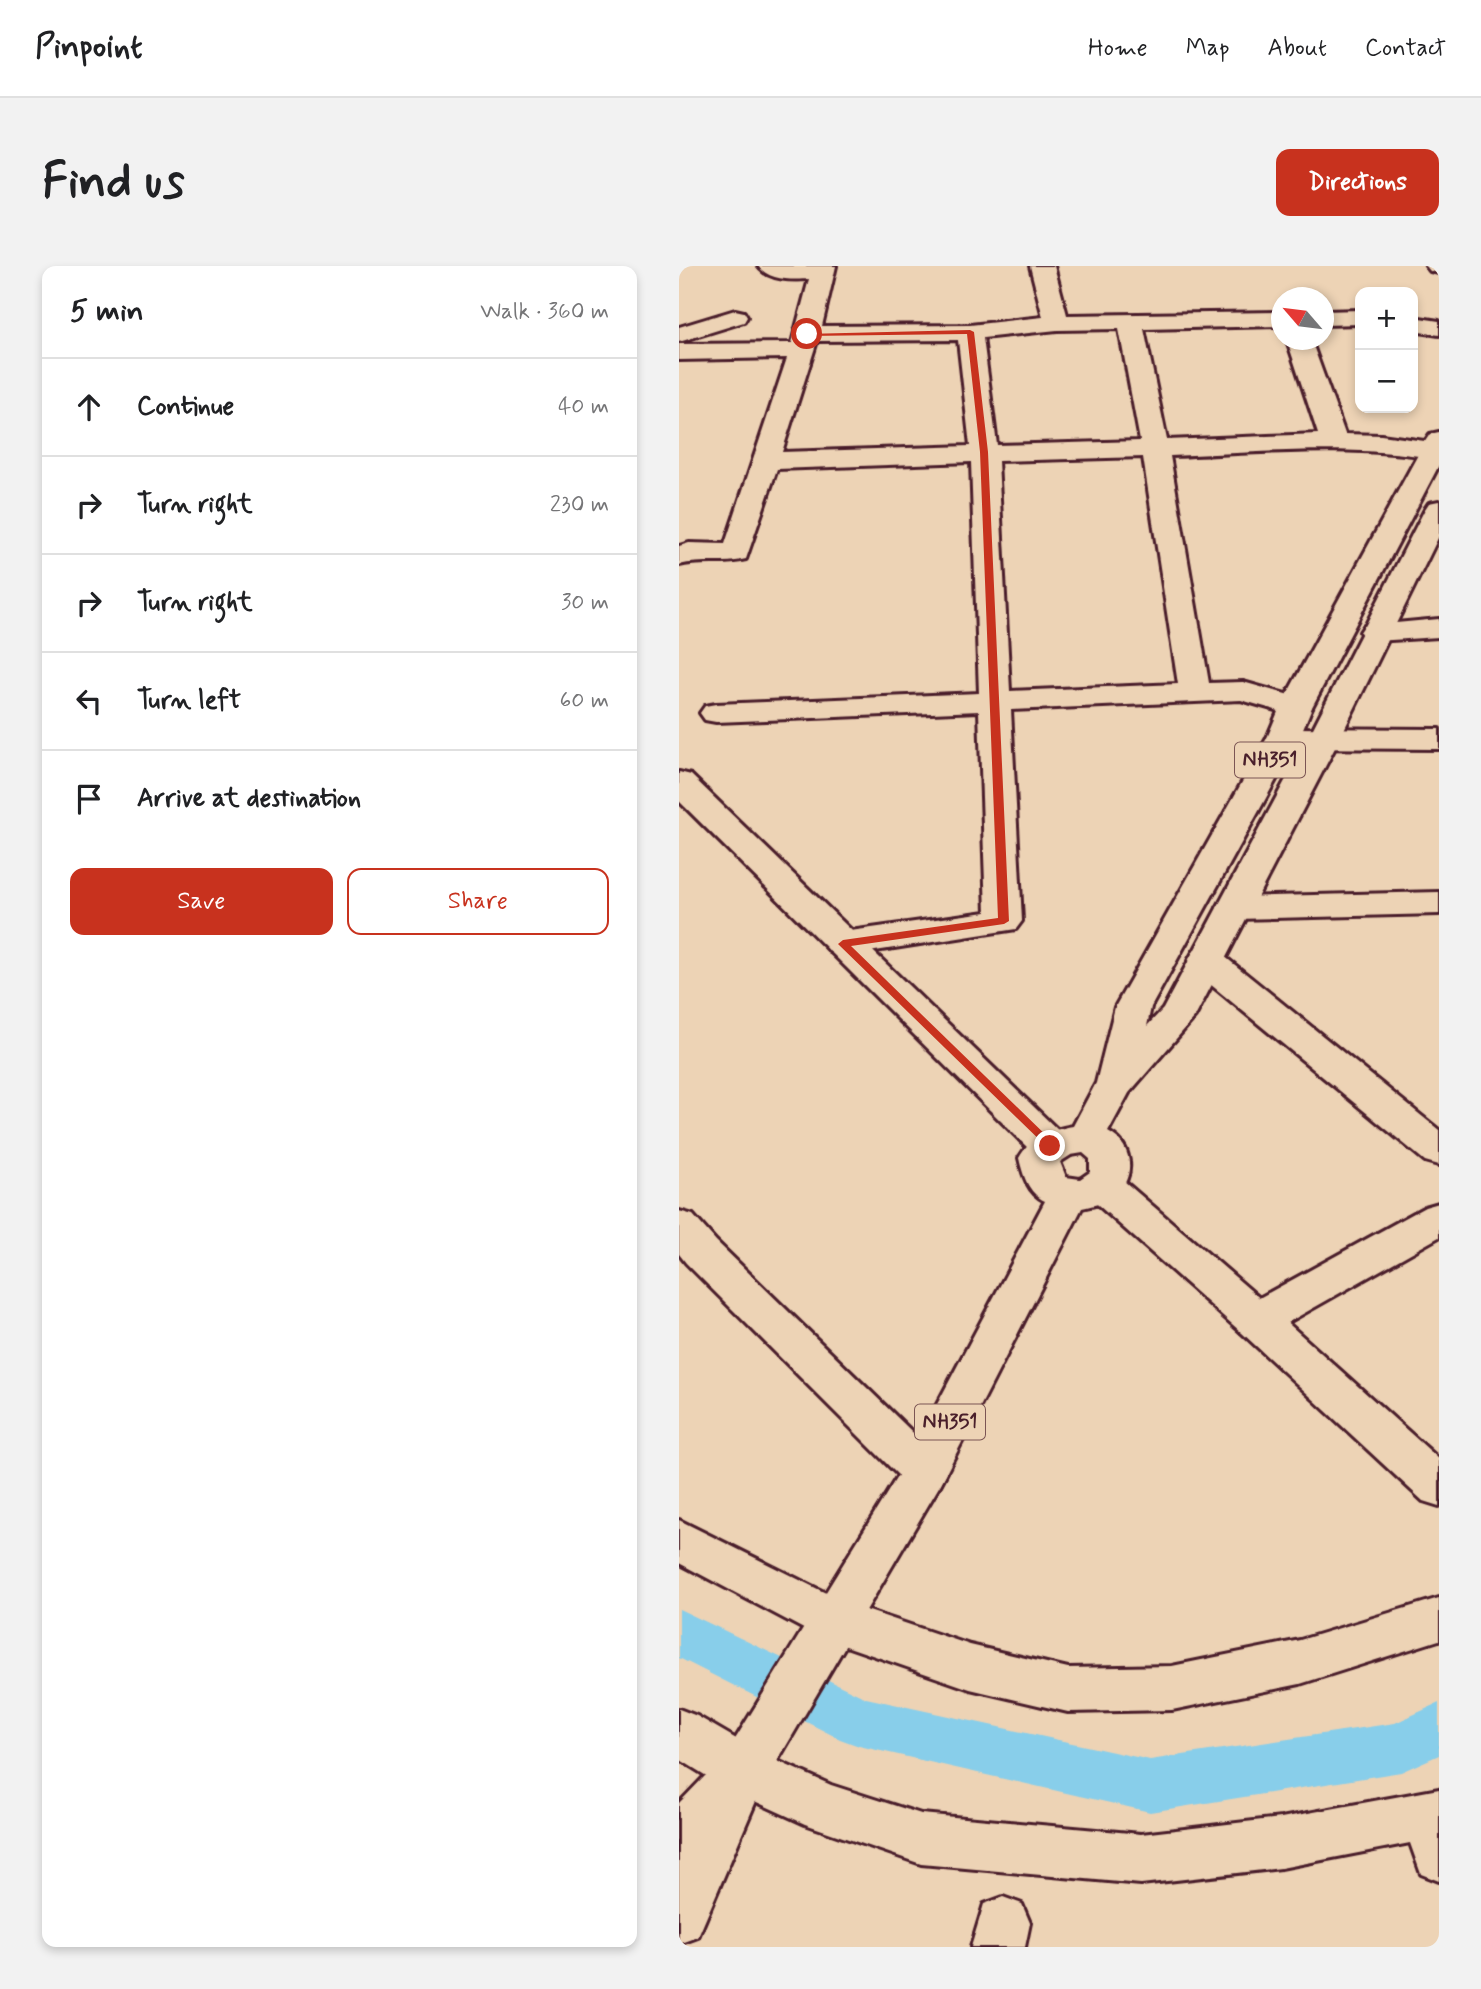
<!DOCTYPE html>
<html lang="en">
<head>
<meta charset="utf-8">
<style>
  :root { --surface:#fff; --page:#f2f2f2; --text:#202124; --muted:#757577; --line:#e0e0e0; --accent:#c8321e }
  body { margin:0; font-family:Mynerve,sans-serif; background:var(--page); color:var(--text) }
  .controls { position:absolute; right:21px; top:21px; display:grid; overflow:hidden; border-radius:14px; box-shadow:0 4px 10px #0003 }
  .controls button { width:63px; height:63px; display:grid; place-items:center; padding:0; border:0; border-bottom:2px solid var(--line); background:var(--surface); color:var(--text); font:35px sans-serif }
  .compass { position:absolute; left:592px; top:21px; width:63px; height:63px; border-radius:50%; background:var(--surface); box-shadow:0 4px 10px #0003; rotate:298deg }
  .stop { position:absolute; width:21px; height:21px; margin:-16px; border:5px solid #c8321e; border-radius:50%; background:#fff }
  .stop.end { background:#c8321e; border-color:#fff; box-shadow:0 2px 7px #0008 }
  .list { margin:0; padding:0; list-style:none }
  h2 { display:flex; justify-content:space-between; align-items:center; height:91px; margin:0; padding:0 28px; font-size:30px }
  h2 small { font-size:23px; font-weight:400; color:var(--muted) }
  .list li { display:grid; grid-template-columns:46px 1fr auto; gap:21px; align-items:center; box-sizing:border-box; height:98px; padding:0 28px; border-top:2px solid var(--line) }
  .list b { display:block; font-size:26px; white-space:nowrap }
  .list em { font-size:23px; font-style:normal; color:var(--muted) }
  .actions { display:flex; gap:14px; padding:21px 28px }
  .actions a { flex:1; padding:16px 0; border:2px solid var(--accent); border-radius:14px; text-align:center; font-size:24px; color:var(--accent) }
  .actions .main { background:var(--accent); color:#fff }
  .icon { flex:none; width:38px; height:38px; fill:none; stroke:currentColor; stroke-width:2; stroke-linecap:round; stroke-linejoin:round }
  .map { position:relative; flex:none; width:760px; height:1681px; overflow:hidden; border-radius:14px }
  header { display:flex; align-items:center; gap:42px; box-sizing:border-box; height:98px; padding:0 35px; background:var(--surface); border-bottom:2px solid var(--line) }
  header strong { font-size:33px }
  nav { display:flex; gap:38px; margin-inline-start:auto; font-size:24px }
  .intro { display:flex; align-items:center; justify-content:space-between; box-sizing:border-box; height:168px; padding:0 42px }
  h1 { margin:0; font-size:49px }
  .button { padding:18px 32px; border-radius:14px; background:var(--accent); color:#fff; font-size:24px; font-weight:700 }
  main { display:flex; gap:42px; padding:0 42px }
  aside { flex:1; background:var(--surface); border-radius:14px; box-shadow:0 4px 10px #0003 }
  .map>svg:first-child { display:block }
  .lines { fill:none; stroke-linecap:round; stroke-linejoin:round }
  .canal { fill:#88ceea; fill-rule:evenodd }
  .minor-casing { stroke:#4a1f2b; stroke-width:6 }
  .primary-casing { stroke:#4a1f2b; stroke-width:6 }
  .trunk-casing { stroke:#4a1f2b; stroke-width:6 }
  .minor { fill:#edd3b5; fill-rule:evenodd }
  .primary { fill:#edd3b5; fill-rule:evenodd }
  .trunk { fill:#edd3b5; fill-rule:evenodd }
  .route { fill:#c8321e }
  .labels { text-anchor:middle; dominant-baseline:central; stroke-width:7; stroke-linejoin:round; paint-order:stroke }
  .shield { fill:#edd3b5; stroke:#7b5554; stroke-width:2 }
  .shield-label { font-size:21px; font-weight:bold; fill:#4a1f2b }
</style>
</head>
<body>
<header>
<strong>Pinpoint</strong>
<nav><a>Home</a><a>Map</a><a>About</a><a>Contact</a></nav>
</header>
<div class="intro"><h1>Find us</h1><a class="button">Directions</a></div>
<main>
<aside>
<h2>5 min<small>Walk · 360 m</small></h2>
<ul class="list">
<li><svg class="icon" aria-label="ahead" viewBox="0 0 24 24"><path d="M12 20V5M6 11l6-6 6 6"/></svg><div><b>Continue</b></div><em>40 m</em></li>
<li><svg class="icon" aria-label="right" viewBox="0 0 24 24"><path d="M7 20v-9h11M14 6l5 5-5 5"/></svg><div><b>Turn right</b></div><em>230 m</em></li>
<li><svg class="icon" aria-label="right" viewBox="0 0 24 24"><path d="M7 20v-9h11M14 6l5 5-5 5"/></svg><div><b>Turn right</b></div><em>30 m</em></li>
<li><svg class="icon" aria-label="left" viewBox="0 0 24 24"><path d="M17 20v-9H6M10 6l-5 5 5 5"/></svg><div><b>Turn left</b></div><em>60 m</em></li>
<li><svg class="icon" aria-label="arrive" viewBox="0 0 24 24"><path d="M6 21V4h12l-3 4 3 4H6"/></svg><div><b>Arrive at destination</b></div></li>
</ul>
<div class="actions"><a class="main">Save</a><a>Share</a></div>
</aside>
<div class="map">
<svg width="760" height="1681" viewBox="0 0 760 1681">
  <rect width="100%" height="100%" fill="#edd3b5"/>
  <filter id="ink" filterUnits="userSpaceOnUse"><feTurbulence type="fractalNoise" baseFrequency=".0143" numOctaves="2"/><feDisplacementMap in="SourceGraphic" scale="14" xChannelSelector="R" yChannelSelector="G"/><feConvolveMatrix kernelMatrix="1 2 1 2 8 2 1 2 1" color-interpolation-filters="sRGB"/></filter>
  <g filter="url(#ink)">
    <g class="lines">
      <polygon class="canal" points="0,1343 187,1432 471,1494 716,1457 760,1437 760,1489 722,1506 471,1546 180,1480 161,1473 0,1392"/>
      <g class="minor-casing">
        <g id="minor">
          <path d="M79,0H157L143,60L291,59L364,51L351,0H375L388,49L603,46V60L465,63L488,174L639,168L608,74H632L666,168L702,169L760,177V193C671,177 581,187 491,190L530,417L564,416L628,434L633,441L628,448L617,450L562,434L332,444L343,655L337,663L164,690L151,686L146,678L151,670L164,666L307,646L300,445L37,456L26,454L21,447L26,440L37,438L300,427L292,196L98,203L67,293C45,299 22,293 0,299V280L10,277L46,278L108,92L0,94V78L113,77L130,13C114,14 90,15 79,0ZM440,63L461,175L318,179L304,72L378,64ZM279,74L291,180L103,186L138,75ZM464,191L499,418L331,425L319,195Z"/>
          <polygon points="747,0 760,0 760,7 751,5"/>
          <polygon points="56,44 65,46 68,51 65,56 0,76 0,61"/>
          <polygon points="681,44 681,58 645,59 645,45"/>
          <polygon points="734,51 760,55 760,69 734,65"/>
          <polygon points="760,353 760,371 696,375 685,372 681,366 685,360"/>
          <polygon points="604,462 760,463 760,483 604,482 593,479 588,472 593,465"/>
          <polygon points="760,626 760,648 555,653 543,650 538,642 543,634 555,631"/>
          <polygon points="527,683 540,686 760,864 760,899 746,895 514,704 509,695 514,686"/>
          <polygon points="760,937 760,971 592,1066 577,1071 562,1066 556,1054 562,1042 746,941"/>
          <polygon points="0,945 14,949 37,975 261,1193 268,1206 261,1219 245,1225 229,1219 7,997 0,988"/>
          <polygon points="0,1254 169,1338 291,1379 389,1402 493,1400 621,1374 760,1332 760,1374 621,1418 493,1444 389,1446 291,1423 138,1370 0,1297"/>
          <polygon points="0,1443 18,1450 83,1488 152,1519 242,1548 462,1568 602,1552 760,1523 760,1615 742,1608 731,1577 602,1602 462,1618 242,1598 126,1558 47,1522 0,1493"/>
          <polygon points="324,1631 343,1638 351,1657 346,1681 292,1681 305,1638"/>
        </g>
      </g>
      <g class="primary-casing">
        <g id="primary">
          <polygon points="0,506 12,509 385,870 391,880 385,890 371,894 357,890 0,535"/>
          <polygon points="424,905 438,909 592,1042 760,1193 760,1240 744,1235 562,1066 410,931 404,920 410,909"/>
        </g>
      </g>
      <g class="trunk-casing">
        <path id="trunk" d="M760,166V199L633,441L620,472L472,741L468,760L484,743L629,472L746,243L750,237L760,235V270L661,472L516,751L450,827L429,866C453,878 457,908 439,927C430,937 415,939 403,942L261,1219L83,1521L19,1671L0,1678V1537L26,1510L40,1505L47,1488L229,1193L366,935C349,927 344,909 340,892C352,871 371,864 394,860L417,817L436,741L588,472L601,441L747,174L751,168ZM404,887L411,893V906L401,913L387,911L381,896L392,889Z"/>
      </g>
      <use href="#minor" class="minor"/>
      <use href="#primary" class="primary"/>
      <use href="#trunk" class="trunk"/>
    </g>
  </g>
  <polygon class="route" points="291,64 295,66 309,186 330,655 325,658 172,680 375,877 377,880 371,884 159,678 164,674 319,652 301,186 288,68 128,70 125,68"/>
  <g class="labels">
    <g class="shield">
      <rect x="556" y="476.5" width="70" height="35" rx="5"/>
      <rect x="236" y="1138.5" width="70" height="35" rx="5"/>
    </g>
    <g class="shield-label">
      <text x="591" y="494">NH351</text>
      <text x="271" y="1156">NH351</text>
    </g>
  </g>
</svg>
<div class="controls">
<button>+</button>
<button>−</button>
</div>
<svg class="compass" viewBox="-18 -18 36 36"><path d="M0-13l5 13h-10z" fill="#e53935"/><path d="M0 13l5-13h-10z" fill="#757577"/></svg>
<div class="stop" style="left:128px;top:68px"></div>
<div class="stop end" style="left:371px;top:880px"></div>
</div>
</main>
</body>
</html>
